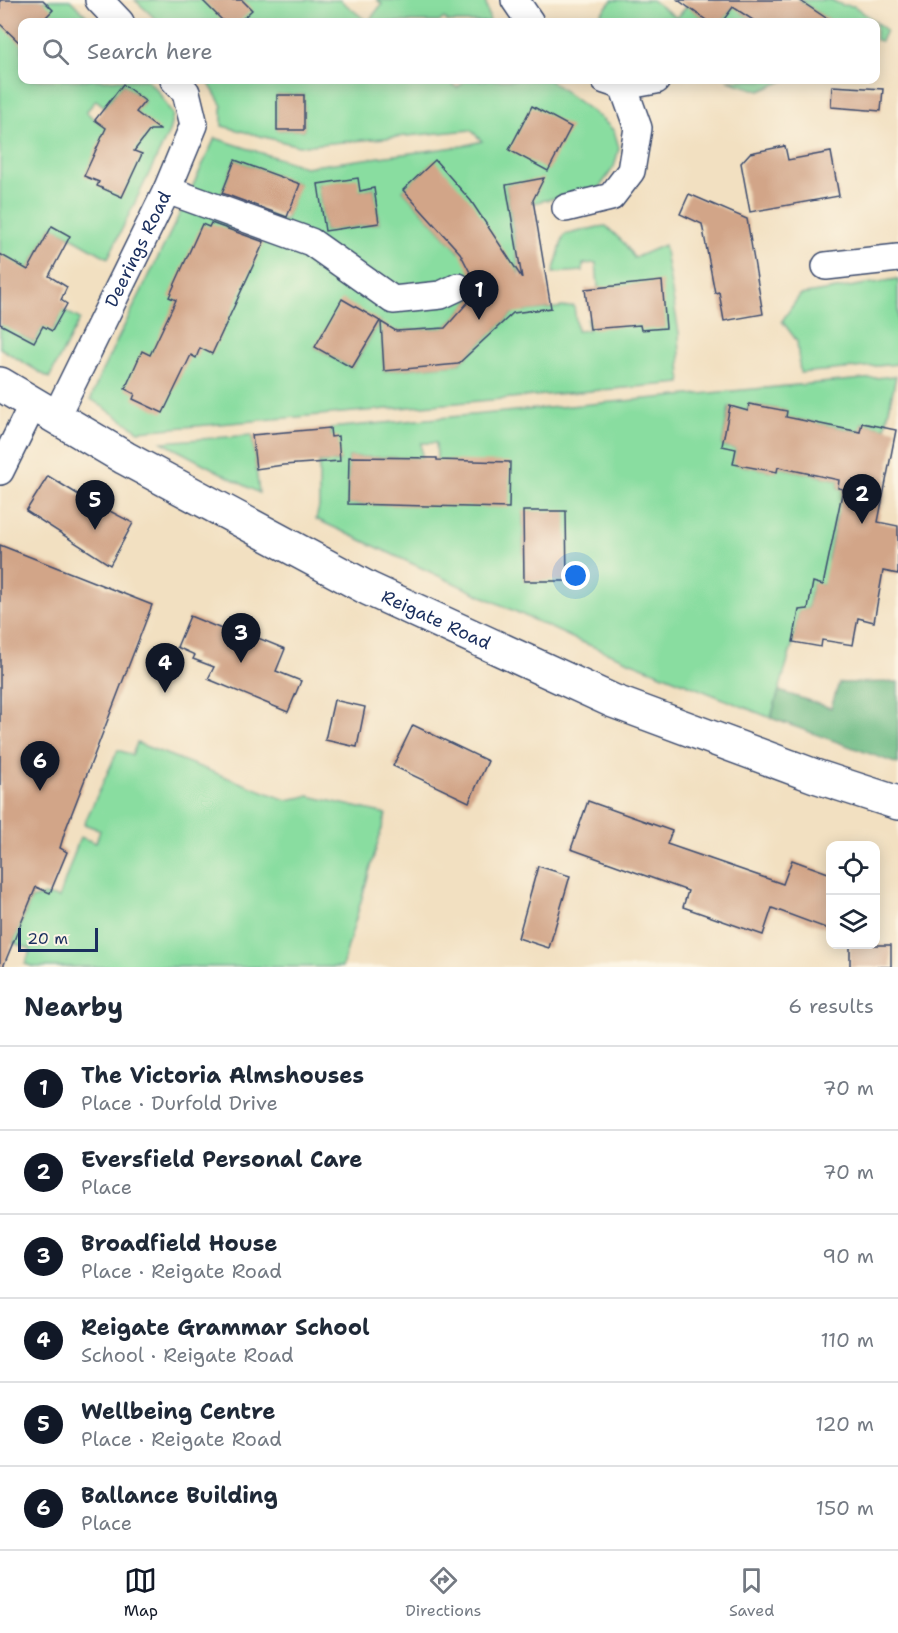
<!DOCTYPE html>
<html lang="en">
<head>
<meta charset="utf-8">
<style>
  :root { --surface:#fff; --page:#f6f6f7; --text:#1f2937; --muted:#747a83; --line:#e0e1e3; --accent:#111827 }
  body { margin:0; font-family:"Shantell Sans",sans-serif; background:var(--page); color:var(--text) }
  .controls { position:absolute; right:18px; bottom:18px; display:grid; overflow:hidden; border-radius:12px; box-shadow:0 3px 15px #0003 }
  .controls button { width:54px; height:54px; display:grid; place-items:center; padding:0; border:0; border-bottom:2px solid var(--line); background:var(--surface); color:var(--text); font:30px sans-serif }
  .scale { position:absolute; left:18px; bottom:15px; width:80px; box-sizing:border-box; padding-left:6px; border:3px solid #1b2f5e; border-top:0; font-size:16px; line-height:21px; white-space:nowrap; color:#1b2f5e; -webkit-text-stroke:4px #fcf5e5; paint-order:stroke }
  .you { position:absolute; left:576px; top:576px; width:21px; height:21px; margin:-15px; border:4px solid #fff; border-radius:50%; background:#1a73e8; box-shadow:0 0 0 9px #1a73e833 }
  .badge { display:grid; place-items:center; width:39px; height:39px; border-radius:50%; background:var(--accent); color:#fff; font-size:20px; font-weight:700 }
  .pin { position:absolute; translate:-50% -50px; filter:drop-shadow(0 2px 3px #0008) }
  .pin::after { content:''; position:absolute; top:32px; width:21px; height:18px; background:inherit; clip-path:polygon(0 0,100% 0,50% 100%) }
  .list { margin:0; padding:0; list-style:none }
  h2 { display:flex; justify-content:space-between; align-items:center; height:78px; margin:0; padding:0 24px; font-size:26px }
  h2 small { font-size:20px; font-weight:400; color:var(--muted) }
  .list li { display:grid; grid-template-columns:39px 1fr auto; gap:18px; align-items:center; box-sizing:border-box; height:84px; padding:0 24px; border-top:2px solid var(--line) }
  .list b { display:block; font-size:22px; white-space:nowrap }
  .list p { margin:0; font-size:20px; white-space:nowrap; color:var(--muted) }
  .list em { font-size:20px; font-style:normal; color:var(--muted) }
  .icon { flex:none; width:33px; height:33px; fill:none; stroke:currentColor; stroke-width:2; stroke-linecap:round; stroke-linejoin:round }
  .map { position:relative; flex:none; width:898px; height:967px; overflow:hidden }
  .search { position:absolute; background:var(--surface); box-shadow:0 3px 15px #0003; left:18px; right:18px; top:18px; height:66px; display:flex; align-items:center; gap:15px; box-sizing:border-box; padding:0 21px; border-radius:12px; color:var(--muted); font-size:22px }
  .sheet { height:582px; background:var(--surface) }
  nav { display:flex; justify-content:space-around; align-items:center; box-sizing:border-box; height:84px; border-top:2px solid var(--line); background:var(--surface); font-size:16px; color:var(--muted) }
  nav a { display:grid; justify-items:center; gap:3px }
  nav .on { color:var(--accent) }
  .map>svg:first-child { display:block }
  .green { fill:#89dda0; stroke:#52867f; stroke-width:1.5; fill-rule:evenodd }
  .forest { fill:#6ebc86; stroke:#447672; stroke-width:1.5 }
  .building { fill:#d2a588 }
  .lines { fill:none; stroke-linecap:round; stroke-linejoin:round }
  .street-casing { stroke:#3b4a6d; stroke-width:30 }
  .primary-casing { stroke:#3b4a6d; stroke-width:36 }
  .street { stroke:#fff; stroke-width:27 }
  .primary { stroke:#fff; stroke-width:33 }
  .labels { text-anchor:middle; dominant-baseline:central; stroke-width:5; stroke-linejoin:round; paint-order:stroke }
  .street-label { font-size:18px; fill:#1b2f5e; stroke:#fcf5e5 }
</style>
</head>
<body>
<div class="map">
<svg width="898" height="967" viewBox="0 0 898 967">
  <rect width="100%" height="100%" fill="#fcf5e5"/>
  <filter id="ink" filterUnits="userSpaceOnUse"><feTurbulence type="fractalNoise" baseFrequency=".0167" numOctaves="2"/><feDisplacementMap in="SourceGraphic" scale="12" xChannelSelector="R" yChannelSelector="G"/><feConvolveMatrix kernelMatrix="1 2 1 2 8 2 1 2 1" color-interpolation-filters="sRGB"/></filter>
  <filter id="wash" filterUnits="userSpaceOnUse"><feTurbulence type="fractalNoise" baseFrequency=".008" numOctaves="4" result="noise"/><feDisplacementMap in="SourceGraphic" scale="24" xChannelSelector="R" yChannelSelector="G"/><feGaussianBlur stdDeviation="1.35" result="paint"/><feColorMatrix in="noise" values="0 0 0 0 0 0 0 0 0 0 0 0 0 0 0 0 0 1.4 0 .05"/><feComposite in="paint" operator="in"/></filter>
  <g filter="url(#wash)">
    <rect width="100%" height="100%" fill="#f2e0c1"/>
    <g class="green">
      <path d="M0,0H70L93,22H22V80H147L157,90L173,115L169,132L108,258L52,226L23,279L21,335L34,342L43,326L53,330L63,310L80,319L49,378L0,348ZM123,84L145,101L114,134L86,112L96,100L105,107Z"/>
      <polygon points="135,0 340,0 368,22 382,4 377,0 485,0 490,22 448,22 444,18 439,22 159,22"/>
      <polygon points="612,0 652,0 677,18 687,6 709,22 594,22"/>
      <polygon points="738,0 751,0 742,13 756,22 722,22"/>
      <polygon points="799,0 831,0 842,5 854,6 886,30 881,41 876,40 876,22 831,22"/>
      <path d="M207,80H448L457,88L466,80H549L602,119L614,131L619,148L614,167L599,188L533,203L530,181L506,185L525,311L574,306L577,331L588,330L587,319L601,318L596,263L583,264V271L553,273L564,235L598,227L606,226L625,244L634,258L664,245L679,333L681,383L139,431L91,399L100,375L183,207L215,138L305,167L463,146L482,141L471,130L299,146L222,126V106ZM277,95H304V130H277ZM235,160L299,184L285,221L221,196ZM435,161L460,253L403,190ZM318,184L360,191L374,188L379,223L325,231ZM487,282L515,311L458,364L384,371L382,332L445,328ZM380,321L352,368L315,347Z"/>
      <polygon points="728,80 786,80 760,91 729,81"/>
      <polygon points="898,279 898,364 800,373 797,341 782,321 800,295"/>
      <path d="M896,376L885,428L862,423L860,432L786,417L787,411L749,404L748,411L729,407L722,446L736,449L734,464L776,472L778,467L839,480L838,488L847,490L836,520L828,559L832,587L813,583L808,609L799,611L794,639L771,718L579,641L316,519L319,507V463L340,461L331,437L330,428ZM421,443H436L437,459L422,460ZM349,457L419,458L418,505L348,504ZM523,511L567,580L524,581Z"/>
      <polygon points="252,435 259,493 162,442"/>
      <polygon points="137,743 286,800 309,796 386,814 342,967 34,967 25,964 31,949 13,943 31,899 45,895 59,898 80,837 96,843 100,830 84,824 118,750 132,755"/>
    </g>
    <polygon class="forest" points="898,682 898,764 771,718 779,691 831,708 839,683"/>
    <g id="blocks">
      <g class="building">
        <polygon points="0,0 43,0 53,10 41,22 22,22 22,45 0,24"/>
        <polygon points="202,0 242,0 252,10 239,22 224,22"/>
        <polygon points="678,0 799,0 832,22 756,22 733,7 722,22 709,22"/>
        <polygon points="123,84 145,101 136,112 160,130 150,130 134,151 142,154 122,197 97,186 99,182 84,176 106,128 95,120"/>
        <polygon points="832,86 883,89 881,111 831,107"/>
        <rect x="277" y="95" width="27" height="35"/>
        <polygon points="532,106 571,127 548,171 509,150"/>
        <polygon points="785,146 788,160 831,152 839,196 750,212 741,163 750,153"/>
        <polygon points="235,160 300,184 287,217 222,193"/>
        <polygon points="435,160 471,201 522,278 506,185 544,178 533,200 551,308 513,313 458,364 384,371 381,322 396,331 445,328 479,290 460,253 403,190"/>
        <polygon points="358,178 360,191 374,188 379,223 325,231 318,184"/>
        <polygon points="689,194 747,219 763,314 724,321 719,292 715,293 702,224 680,214"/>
        <polygon points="211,223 264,242 212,354 200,348 196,358 191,355 163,413 133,399 135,394 125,389 142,351 150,355 176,300 169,297 202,224 209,227"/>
        <polygon points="52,226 70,236 49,276 67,287 61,300 67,304 52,331 43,326 34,342 0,324 0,254 28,270"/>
        <polygon points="662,281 666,328 641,330 640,325 590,329 585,289"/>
        <polygon points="342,299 380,321 352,368 315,347"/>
        <polygon points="749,404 787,411 786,417 860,432 862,423 896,430 878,522 898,526 898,574 883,571 874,622 858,618 853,645 822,640 821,647 793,642 799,610 808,609 813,582 823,585 843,489 838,488 839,480 778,467 777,472 733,464 736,449 722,446 730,406 748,411"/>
        <polygon points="330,428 331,437 338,436 340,461 283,465 256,469 252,435"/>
        <polygon points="349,457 437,458 437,460 510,462 509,508 348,504"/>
        <polygon points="48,476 79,495 133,523 110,565 26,511"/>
        <polygon points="523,511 566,511 567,581 524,581"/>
        <polygon points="0,545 152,605 65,831 60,848 67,852 50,893 36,887 3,967 0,967"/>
        <polygon points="190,616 224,630 226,625 285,649 276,671 301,681 288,712 208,679 214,667 193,659 195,655 177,647"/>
        <polygon points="334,700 365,707 357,747 325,740"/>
        <polygon points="413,725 488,761 469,802 393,766"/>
        <polygon points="588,801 672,831 667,844 783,884 792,860 831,874 831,930 772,908 763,935 683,907 688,891 571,849"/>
        <polygon points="538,866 570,876 549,948 518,938"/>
        <rect x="850" y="945" width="41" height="22"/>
      </g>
    </g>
  </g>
  <g filter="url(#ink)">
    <use href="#blocks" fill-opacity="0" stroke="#3b4a6d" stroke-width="1.5"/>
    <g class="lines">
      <g class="street-casing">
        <g id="street">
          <polyline points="99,0 120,22"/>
          <polyline points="515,0 530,22"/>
          <polyline points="623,86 656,80"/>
          <polyline points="167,190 311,242 393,300 441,295 458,287"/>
          <polyline points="566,208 611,197 631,171 638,128 623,86 605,80"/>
          <polyline points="826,266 898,258"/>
          <path id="s1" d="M56,416L167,190L194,125L186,92L174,80"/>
          <polyline points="0,471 33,404"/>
        </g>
      </g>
      <g class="primary-casing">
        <g id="primary">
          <path id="s2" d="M0,384L125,458L369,589L613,701L815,776L898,803"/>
        </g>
      </g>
      <use href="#street" class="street"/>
      <use href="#primary" class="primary"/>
    </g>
  </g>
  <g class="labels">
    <g class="street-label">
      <text stroke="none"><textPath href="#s1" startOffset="186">Deerings Road</textPath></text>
      <text stroke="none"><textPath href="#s2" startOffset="496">Reigate Road</textPath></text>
    </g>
  </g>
</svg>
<div class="controls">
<button><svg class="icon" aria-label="locate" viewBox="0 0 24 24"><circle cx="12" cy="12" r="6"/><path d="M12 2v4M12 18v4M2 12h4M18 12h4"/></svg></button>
<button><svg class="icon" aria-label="layers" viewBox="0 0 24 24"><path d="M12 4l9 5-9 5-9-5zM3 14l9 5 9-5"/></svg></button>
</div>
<div class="scale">20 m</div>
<div class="you"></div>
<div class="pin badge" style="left:479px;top:320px">1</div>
<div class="pin badge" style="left:862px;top:524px">2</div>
<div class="pin badge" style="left:241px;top:663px">3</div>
<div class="pin badge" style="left:165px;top:693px">4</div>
<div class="pin badge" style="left:95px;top:530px">5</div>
<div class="pin badge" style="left:40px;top:791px">6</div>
<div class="search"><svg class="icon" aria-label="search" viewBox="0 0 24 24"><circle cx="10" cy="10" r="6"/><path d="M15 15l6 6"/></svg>Search here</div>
</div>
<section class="sheet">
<h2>Nearby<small>6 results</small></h2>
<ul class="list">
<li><span class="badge">1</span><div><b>The Victoria Almshouses</b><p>Place · Durfold Drive</p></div><em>70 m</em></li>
<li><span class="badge">2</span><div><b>Eversfield Personal Care</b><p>Place</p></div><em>70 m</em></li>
<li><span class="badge">3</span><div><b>Broadfield House</b><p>Place · Reigate Road</p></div><em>90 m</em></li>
<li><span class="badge">4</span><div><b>Reigate Grammar School</b><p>School · Reigate Road</p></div><em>110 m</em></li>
<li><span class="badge">5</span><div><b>Wellbeing Centre</b><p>Place · Reigate Road</p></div><em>120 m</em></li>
<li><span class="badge">6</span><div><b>Ballance Building</b><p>Place</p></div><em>150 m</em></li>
</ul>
</section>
<nav>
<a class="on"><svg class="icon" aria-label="map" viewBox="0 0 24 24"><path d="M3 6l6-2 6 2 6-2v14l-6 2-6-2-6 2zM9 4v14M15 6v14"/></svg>Map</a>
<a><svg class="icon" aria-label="directions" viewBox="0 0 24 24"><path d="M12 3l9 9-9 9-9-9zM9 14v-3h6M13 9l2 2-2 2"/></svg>Directions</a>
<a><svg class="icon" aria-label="saved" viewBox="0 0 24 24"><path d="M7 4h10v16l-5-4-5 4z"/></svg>Saved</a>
</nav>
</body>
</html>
